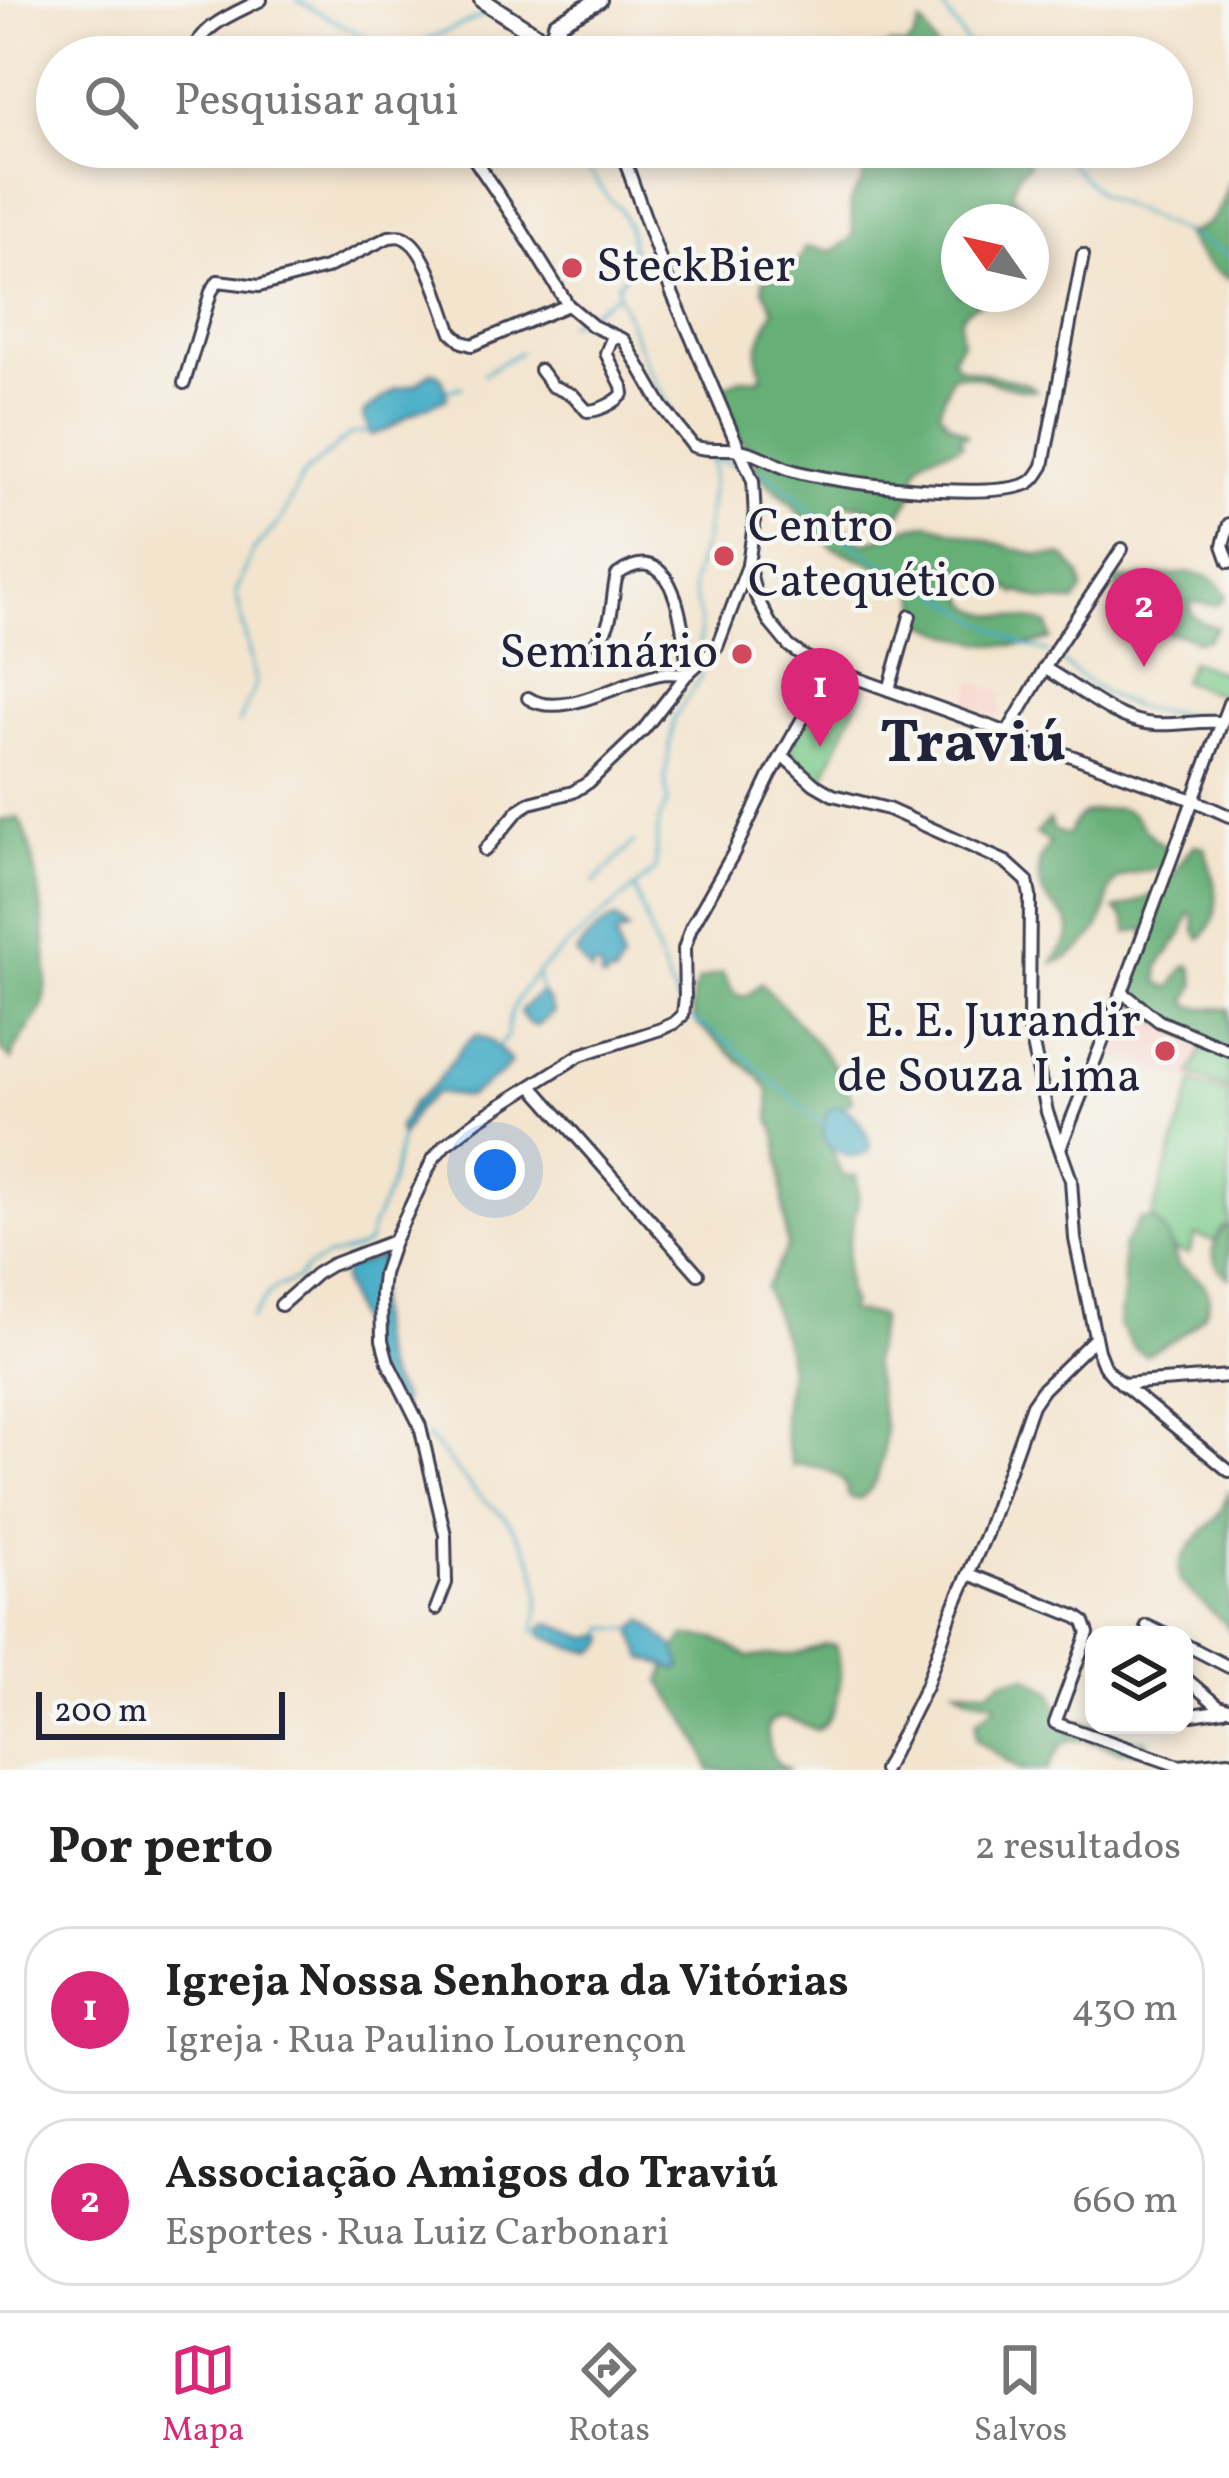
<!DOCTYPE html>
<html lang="pt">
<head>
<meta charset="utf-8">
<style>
  :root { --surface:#fff; --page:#f2f2f2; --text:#222; --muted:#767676; --line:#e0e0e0; --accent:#db2777 }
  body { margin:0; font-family:Vollkorn,serif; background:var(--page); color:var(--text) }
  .controls { position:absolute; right:36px; bottom:36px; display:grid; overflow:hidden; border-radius:24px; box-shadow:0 6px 18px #0003 }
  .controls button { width:108px; height:108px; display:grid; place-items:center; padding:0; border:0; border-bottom:3px solid var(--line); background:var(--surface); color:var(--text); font:60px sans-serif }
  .compass { position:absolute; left:941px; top:204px; width:108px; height:108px; border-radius:50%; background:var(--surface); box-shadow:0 6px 18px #0003; rotate:304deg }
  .scale { position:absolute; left:36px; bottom:30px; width:249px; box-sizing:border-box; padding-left:12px; border:6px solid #22223b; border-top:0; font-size:33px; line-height:42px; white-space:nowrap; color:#22223b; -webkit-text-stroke:9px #f6f6f2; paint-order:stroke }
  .you { position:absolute; left:495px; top:1170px; width:42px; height:42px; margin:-30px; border:9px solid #fff; border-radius:50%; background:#1a73e8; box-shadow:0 0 0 18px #1a73e833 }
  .badge { display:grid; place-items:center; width:78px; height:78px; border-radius:50%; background:var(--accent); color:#fff; font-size:39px; font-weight:700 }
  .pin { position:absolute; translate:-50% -99px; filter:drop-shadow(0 3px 6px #0008) }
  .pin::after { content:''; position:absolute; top:63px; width:42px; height:36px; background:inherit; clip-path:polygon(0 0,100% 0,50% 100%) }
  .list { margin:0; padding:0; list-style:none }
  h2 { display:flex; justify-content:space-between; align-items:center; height:156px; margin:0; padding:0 48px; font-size:51px }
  h2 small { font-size:39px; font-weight:400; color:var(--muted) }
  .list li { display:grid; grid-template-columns:78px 1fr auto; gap:36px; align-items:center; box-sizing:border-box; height:168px; margin:0 24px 24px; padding:0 24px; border:3px solid var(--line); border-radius:48px }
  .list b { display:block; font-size:45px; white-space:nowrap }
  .list p { margin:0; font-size:39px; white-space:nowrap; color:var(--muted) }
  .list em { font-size:39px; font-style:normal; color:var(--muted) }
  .icon { flex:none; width:66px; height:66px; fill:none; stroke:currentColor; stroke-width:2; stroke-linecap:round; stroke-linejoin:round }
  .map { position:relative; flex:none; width:1229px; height:1770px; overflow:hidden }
  .search { position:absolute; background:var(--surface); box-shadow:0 6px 18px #0003; left:36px; right:36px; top:36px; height:132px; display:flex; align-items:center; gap:30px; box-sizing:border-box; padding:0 42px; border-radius:66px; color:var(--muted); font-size:45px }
  .sheet { height:540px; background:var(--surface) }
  nav { display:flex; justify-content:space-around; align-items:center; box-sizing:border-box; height:168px; border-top:3px solid var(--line); background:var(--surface); font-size:33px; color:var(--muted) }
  nav a { display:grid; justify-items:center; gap:6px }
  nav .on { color:var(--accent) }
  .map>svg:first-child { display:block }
  .built { fill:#f7d1c8 }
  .green { fill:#7dcb8b; stroke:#507663; stroke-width:3 }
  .forest { fill:#66af77; stroke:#446859; stroke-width:3 }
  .water { fill:#47adc6; stroke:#346880; stroke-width:3 }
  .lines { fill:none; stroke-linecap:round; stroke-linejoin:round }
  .stream { stroke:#47adc6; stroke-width:3 }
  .minor-casing { stroke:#413f51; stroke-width:16 }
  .major-casing { stroke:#413f51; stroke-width:20 }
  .minor { stroke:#fff; stroke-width:10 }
  .major { stroke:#fff; stroke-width:14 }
  .poi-dot { fill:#d1495b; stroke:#f6f6f2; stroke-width:4.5 }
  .labels { text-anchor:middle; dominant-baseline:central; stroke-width:9; stroke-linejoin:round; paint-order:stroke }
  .poi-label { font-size:48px; fill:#22223b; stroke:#f6f6f2; text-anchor:start }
  .district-label { font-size:60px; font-weight:bold; fill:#22223b; stroke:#f6f6f2 }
</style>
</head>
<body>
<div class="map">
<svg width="1229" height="1770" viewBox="0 0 1229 1770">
  <rect width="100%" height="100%" fill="#f6f6f2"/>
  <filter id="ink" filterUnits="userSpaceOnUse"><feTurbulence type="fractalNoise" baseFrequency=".00833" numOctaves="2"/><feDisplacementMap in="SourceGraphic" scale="24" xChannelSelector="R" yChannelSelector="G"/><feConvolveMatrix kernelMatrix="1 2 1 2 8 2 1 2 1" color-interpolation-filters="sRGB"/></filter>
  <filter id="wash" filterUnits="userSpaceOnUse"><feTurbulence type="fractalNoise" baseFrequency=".004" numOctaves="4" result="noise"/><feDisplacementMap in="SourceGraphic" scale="48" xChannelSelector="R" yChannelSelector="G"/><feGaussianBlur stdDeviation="2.7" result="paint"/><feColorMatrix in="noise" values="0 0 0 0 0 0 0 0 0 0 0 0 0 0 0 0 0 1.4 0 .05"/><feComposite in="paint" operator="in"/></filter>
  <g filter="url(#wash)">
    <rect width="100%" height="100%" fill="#f3e4ce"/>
    <g class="built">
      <polygon points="973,681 1003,693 998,706 1003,708 998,718 965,704"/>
      <polygon points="1124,1002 1159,1023 1229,1054 1229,1094 1110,1055 1107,1041"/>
    </g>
    <g class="green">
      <polygon points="1191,661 1229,675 1226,698 1182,681"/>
      <path d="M832,677L864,687L822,781C808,772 793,762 792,744Z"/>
      <polygon points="1203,1046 1229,1057 1229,1090 1191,1075"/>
      <polygon points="1193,1083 1229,1094 1229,1247 1195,1235 1189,1254 1144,1241"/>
    </g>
    <g class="forest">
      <polygon points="920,23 925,27 941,57 862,57 891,45 906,47 914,39"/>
      <path d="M867,147H1026L1028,166C1018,170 1014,183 1012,194L1039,227L1022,221L959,222V294H983L985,301C961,310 957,316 962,342L952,358L955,364L962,368L1028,384L1036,390C1008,392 981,372 952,375L939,411L948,422L966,433L967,435L959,438L963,444C944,456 920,447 915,475L919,480L902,513C878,517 860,499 837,506L833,519L863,542C887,541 902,524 930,524L1037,555L1064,556L1080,575L1083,589L1075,602L1044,601L1020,592L1016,594L993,577L966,574C953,628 1016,609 1048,625L1051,639C1010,654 961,641 923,623L917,593L912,586L865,561L833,548L805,522L792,504L759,476L752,454L739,438L722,396L725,386L742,378L760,379L762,373C751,352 764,329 774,310L763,289V281L797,265L806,247L833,251L851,238L853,231L850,201L863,181Z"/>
      <path d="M1229,180V279C1207,268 1196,254 1184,233C1212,231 1224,203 1229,180Z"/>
      <path d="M1188,573C1208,575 1217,577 1226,596L1217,605L1190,602L1192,615L1204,623L1217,627L1208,639L1195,641C1181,632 1171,634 1156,631C1130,626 1111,605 1118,580Z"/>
      <path d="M1116,808C1133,809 1134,817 1145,829C1151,836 1159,842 1166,848L1167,862C1153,876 1129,867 1114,883C1107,891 1108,900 1106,910C1099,935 1076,957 1053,963C1057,953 1072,940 1070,928C1069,918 1059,911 1052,905C1042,898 1035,874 1040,860C1042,854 1047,849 1050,843L1036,834L1049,820L1054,831L1068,835C1079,807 1088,813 1116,808Z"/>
      <path d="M18,818C37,842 53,973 44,1002C37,1023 17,1038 12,1060L0,1049V821Z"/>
      <path d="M1195,845L1205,848C1213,881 1229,912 1200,939L1195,931L1194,915L1190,913L1182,934L1159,965L1158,982L1169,988C1178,983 1177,971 1188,965L1192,967L1196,985L1186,1002L1194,1007L1229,1009V1053L1146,1016L1131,996C1132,974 1144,954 1146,932L1143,929L1128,933L1125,919L1115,909C1135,904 1159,895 1172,876C1180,865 1184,854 1195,845Z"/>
      <path d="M722,973L734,993L743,997L750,994L761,983C786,1011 846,1068 852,1101C819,1117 829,1149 843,1176H856C857,1185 860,1197 857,1206C850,1233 840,1280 852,1305L848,1309L850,1312L877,1315L881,1318L872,1362L885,1429L883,1456L876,1481L868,1492L861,1498L854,1499L848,1496C845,1469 820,1468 796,1464L793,1467L786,1442L783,1412L789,1370L785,1343L765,1288L787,1247L778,1142L770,1118L769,1091L759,1077L697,1024L692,1010L693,994L699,980Z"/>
      <path d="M1140,1219H1153C1169,1233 1172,1245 1178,1265C1187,1271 1203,1279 1207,1290C1220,1320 1165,1344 1145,1355L1133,1347L1119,1325L1124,1286L1122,1248Z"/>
      <path d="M1229,1227V1278C1209,1264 1210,1246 1223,1228Z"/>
      <path d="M1229,1490V1630L1225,1624L1181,1583C1171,1556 1202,1536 1217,1517C1223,1509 1225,1500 1229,1490Z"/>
      <path d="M685,1636L715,1638L749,1657L798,1654L825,1644L835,1645C845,1668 841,1718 816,1730C801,1724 778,1708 767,1727C768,1745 770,1762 789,1770H709C702,1735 678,1712 661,1681L673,1653Z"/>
      <path d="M1027,1676L1052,1692L1063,1723C1080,1719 1094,1725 1110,1725L1106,1732C1118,1741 1132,1739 1146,1740L1150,1752L1120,1751L1086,1740H1070L1062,1744L1047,1770H1019L976,1739V1721L996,1706V1702L970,1697L956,1688L989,1690L1003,1680Z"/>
    </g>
    <g class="water">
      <polygon points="431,372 437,373 443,381 447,398 409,415 388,430 371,435 363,417 364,412 396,389 416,384"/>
      <path d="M616,919L628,931L616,935L622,962L614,976L609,975L605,980L601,979L600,968L593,967L592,973L576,954C580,943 605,921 616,919Z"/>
      <polygon points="541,992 548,1000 553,1013 537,1026 529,1024 521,1014 521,1010"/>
      <path d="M476,1035C491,1037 501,1051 511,1062L503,1073L467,1097L436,1093L416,1110L401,1137L399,1127L413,1103L436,1083L464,1045Z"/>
      <path d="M837,1106C855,1110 868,1130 870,1148C858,1165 838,1154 825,1142C821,1130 824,1122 829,1110Z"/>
      <path d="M382,1256C375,1290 372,1330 383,1365C387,1377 396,1389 403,1400L401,1411L369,1381L357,1323L342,1281L345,1268Z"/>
      <polygon points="644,1620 675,1648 682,1666 677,1670 644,1658 633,1634 636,1626"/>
      <path d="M548,1623C568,1626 583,1644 604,1634L607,1637L605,1644L595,1652L575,1649L543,1636L541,1628Z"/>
    </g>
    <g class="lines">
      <g class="stream">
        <polyline points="297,0 400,57"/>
        <polyline points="941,0 943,7 976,57"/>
        <polyline points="408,57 428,39 490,13"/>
        <polyline points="572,147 609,199 619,207 629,228 634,266 618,283 618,293 648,369 671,409"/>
        <polyline points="1054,147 1100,195 1206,243 1229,256"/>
        <polyline points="586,315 618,293"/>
        <polyline points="568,324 575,320"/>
        <polyline points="483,374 520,352"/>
        <polyline points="447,391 462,387"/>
        <polyline points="712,460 740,465"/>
        <polyline points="760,472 770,475 835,531 882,564 917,579 971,615 1021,644 1048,652"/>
        <polyline points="700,654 700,619 692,585 705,539 712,481 713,467 707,454"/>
        <path d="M1056,656C1107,704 1147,718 1217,714"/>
        <polyline points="239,723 256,684 236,592 253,551 281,520 303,475 351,434 369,432"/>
        <polyline points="593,884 634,842"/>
        <polyline points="635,889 667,980 679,1004"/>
        <polyline points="537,976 541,992"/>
        <polyline points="692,1019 733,1046 813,1117 824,1124"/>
        <path d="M498,1047L507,1036C508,989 552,960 583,932C607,911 632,891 655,870L659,819L668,802L665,778L674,718L701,677V673"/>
        <polyline points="251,1318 271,1291 298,1278 306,1268 327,1257 357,1249 368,1243 372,1227 390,1187 401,1137"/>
        <path d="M427,1437C444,1455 460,1475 477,1494C485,1503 497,1508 505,1518C524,1540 542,1572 539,1603C538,1612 536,1622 534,1631L541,1632"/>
        <polyline points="604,1634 606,1628 635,1629"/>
      </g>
    </g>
  </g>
  <g filter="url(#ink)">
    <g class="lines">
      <g class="minor-casing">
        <g id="minor">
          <polyline points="545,44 558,57"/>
          <path d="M189,57C204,23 230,16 261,0"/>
          <path d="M466,147L516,221L568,305L593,326L624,340L662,406L693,446C708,452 723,447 739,450C757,452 774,465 791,470C836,484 980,499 1024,485C1034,482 1038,474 1043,466L1083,255"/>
          <polyline points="620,147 672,293 753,481 755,518 748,564 756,596 770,623 789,646 803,656 831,669 1193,800 1229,816"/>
          <path d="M540,370L552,386L573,395L587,411C599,411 615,403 623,394L622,386L606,353L613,336"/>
          <path d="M184,383L211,292L218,281L259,286L326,268L389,237C398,236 401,235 409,241C428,254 443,311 452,333L462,342L472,345L568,305"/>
          <polyline points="1229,524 1223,545 1229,562"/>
          <path d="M596,642C616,623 610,600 617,575C679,531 683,639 689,673"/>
          <path d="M1044,668C1079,687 1113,721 1154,724C1176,726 1199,720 1221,722"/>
          <polyline points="889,690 910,616"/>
          <path d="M528,698C564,722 628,676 668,673C669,673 686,674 687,674"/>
          <polyline points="1007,733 1057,647 1122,549"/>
          <polyline points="782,755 814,784 833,795 888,809 1006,862 1027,881 1030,896 1029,1025 1047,1112 1071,1180 1075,1239 1098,1351 1104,1366 1114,1377 1229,1471"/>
          <polyline points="485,850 519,810 530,803 573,792 589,782 644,729 687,674 717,647 747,568"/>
          <polyline points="1122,992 1159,1021 1229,1050"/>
          <polyline points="532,1086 698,1274"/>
          <polyline points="1061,1146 1122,992 1229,703"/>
          <polyline points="281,1305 316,1274 331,1265 394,1241"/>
          <polyline points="1122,1384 1229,1376"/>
          <polyline points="969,1574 1077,1617 1084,1622 1088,1633 1055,1723 1179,1766 1229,1761"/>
          <polyline points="436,1609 446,1583 445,1535 420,1426 388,1362 382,1340 381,1294 383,1274 394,1241 433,1159 445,1145 479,1119 580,1055 661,1029 674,1023 683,1015 685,997 684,949 691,928 733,854 770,776 831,669"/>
          <polyline points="1147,1626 1166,1635"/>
          <polyline points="1184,1644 1229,1667"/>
          <polyline points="1184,1677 1218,1706 1229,1709"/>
          <polyline points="1184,1712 1192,1715 1224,1710"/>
          <polyline points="884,1770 926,1686 952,1611 986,1534 1032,1405 1043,1389 1094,1339"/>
        </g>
      </g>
      <g class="major-casing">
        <g id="major">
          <polyline points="482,0 535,34 545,44 561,21"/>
          <polyline points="556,24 599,0"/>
        </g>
      </g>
      <use href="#minor" class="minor"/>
      <use href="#major" class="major"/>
    </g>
  </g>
  <g class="poi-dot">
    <circle cx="572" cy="268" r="12"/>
    <circle cx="724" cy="556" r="12"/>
    <circle cx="742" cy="654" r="12"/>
    <circle cx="1165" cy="1051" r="12"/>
  </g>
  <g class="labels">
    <g class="poi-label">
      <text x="596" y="268">SteckBier</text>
      <text x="748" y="528">Centro<tspan x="748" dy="55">Catequético</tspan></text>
      <text x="718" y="654" text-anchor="end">Seminário</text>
      <text x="1141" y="1023" text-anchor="end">E. E. Jurandir<tspan x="1141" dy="55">de Souza Lima</tspan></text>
    </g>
    <g class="district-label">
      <text x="973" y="745">Traviú</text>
    </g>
  </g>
</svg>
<div class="controls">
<button><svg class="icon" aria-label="layers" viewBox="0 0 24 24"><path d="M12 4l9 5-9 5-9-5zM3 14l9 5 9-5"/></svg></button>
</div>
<svg class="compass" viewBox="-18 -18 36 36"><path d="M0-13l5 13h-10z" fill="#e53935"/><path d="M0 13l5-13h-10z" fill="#767676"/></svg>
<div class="scale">200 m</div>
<div class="you"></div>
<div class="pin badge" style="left:820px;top:747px">1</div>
<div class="pin badge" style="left:1144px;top:667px">2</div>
<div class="search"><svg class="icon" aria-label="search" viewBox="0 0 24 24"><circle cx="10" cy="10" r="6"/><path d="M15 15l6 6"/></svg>Pesquisar aqui</div>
</div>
<section class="sheet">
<h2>Por perto<small>2 resultados</small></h2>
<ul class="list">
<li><span class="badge">1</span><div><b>Igreja Nossa Senhora da Vitórias</b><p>Igreja · Rua Paulino Lourençon</p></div><em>430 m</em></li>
<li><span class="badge">2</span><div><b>Associação Amigos do Traviú</b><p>Esportes · Rua Luiz Carbonari</p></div><em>660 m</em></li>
</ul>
</section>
<nav>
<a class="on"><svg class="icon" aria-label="map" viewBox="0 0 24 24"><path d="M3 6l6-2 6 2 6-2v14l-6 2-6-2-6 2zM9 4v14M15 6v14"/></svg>Mapa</a>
<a><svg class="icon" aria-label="directions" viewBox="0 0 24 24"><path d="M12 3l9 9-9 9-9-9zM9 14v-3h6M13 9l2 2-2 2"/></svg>Rotas</a>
<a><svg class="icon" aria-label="saved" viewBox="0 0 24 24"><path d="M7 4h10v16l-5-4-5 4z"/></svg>Salvos</a>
</nav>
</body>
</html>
